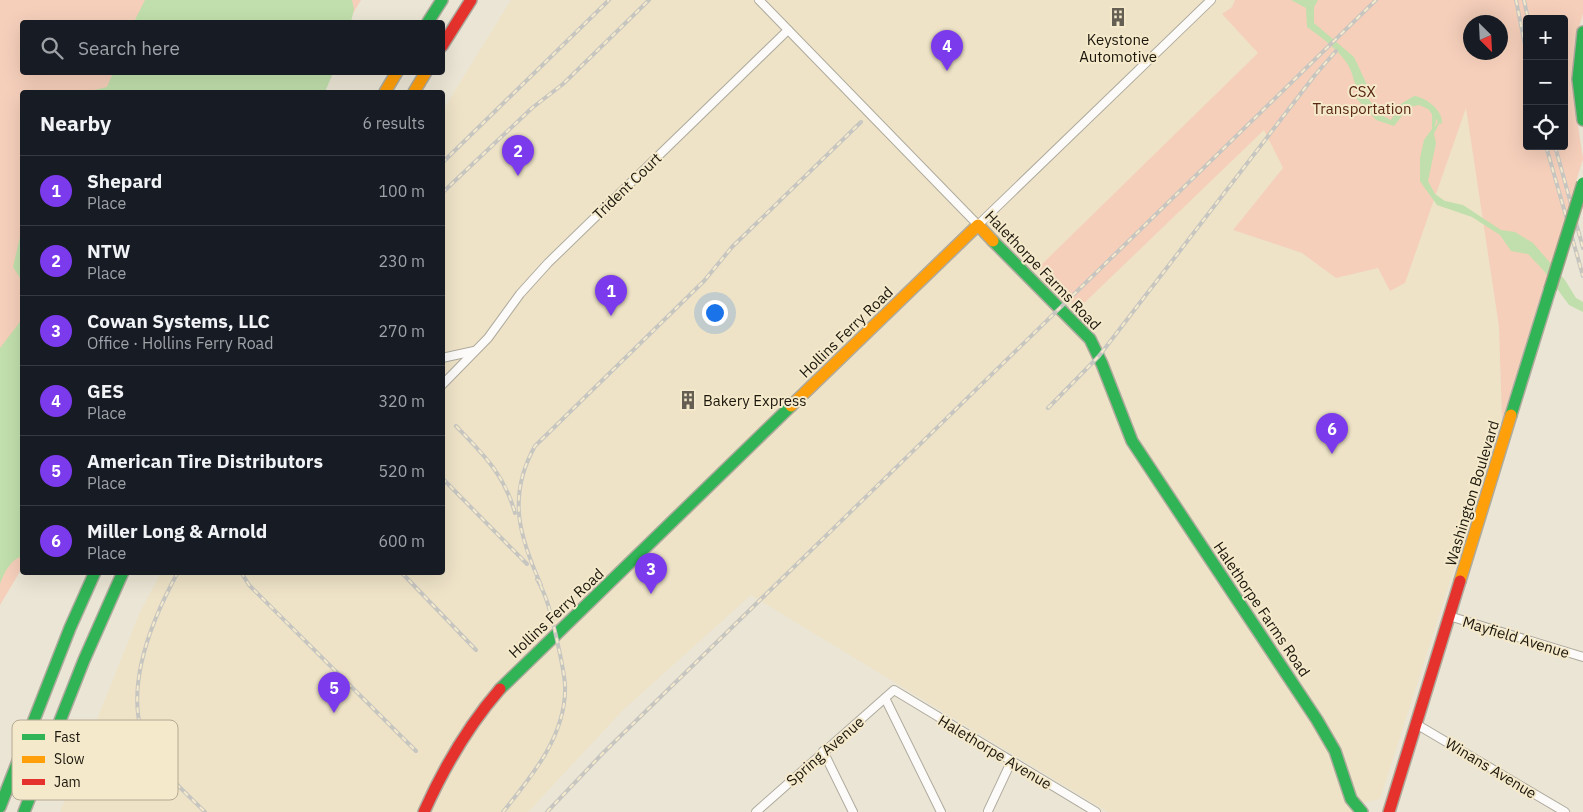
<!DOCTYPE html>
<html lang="en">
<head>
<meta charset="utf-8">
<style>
  :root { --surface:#171b24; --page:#242831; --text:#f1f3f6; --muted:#9ea1a6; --line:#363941; --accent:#7c3aed }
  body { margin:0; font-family:"IBM Plex Sans",sans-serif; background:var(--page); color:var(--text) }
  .controls { position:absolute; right:15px; top:15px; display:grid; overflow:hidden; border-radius:5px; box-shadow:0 5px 20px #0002 }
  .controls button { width:45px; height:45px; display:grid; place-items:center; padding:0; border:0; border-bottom:1px solid var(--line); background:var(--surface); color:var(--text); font:25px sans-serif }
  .compass { position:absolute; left:1463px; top:15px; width:45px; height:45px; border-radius:50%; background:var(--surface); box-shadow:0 5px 20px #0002; rotate:156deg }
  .you { position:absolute; left:714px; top:312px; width:18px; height:18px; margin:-12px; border:4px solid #fff; border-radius:50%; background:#1a73e8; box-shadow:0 0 0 8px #1a73e833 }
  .badge { display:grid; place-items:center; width:32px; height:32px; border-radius:50%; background:var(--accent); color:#fff; font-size:16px; font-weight:700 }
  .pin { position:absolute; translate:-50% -41px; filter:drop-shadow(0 1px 2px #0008) }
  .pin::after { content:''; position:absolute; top:26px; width:18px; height:15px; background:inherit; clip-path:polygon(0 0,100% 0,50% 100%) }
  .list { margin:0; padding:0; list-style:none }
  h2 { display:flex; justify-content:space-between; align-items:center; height:65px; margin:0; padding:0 20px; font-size:21px }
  h2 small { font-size:16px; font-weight:400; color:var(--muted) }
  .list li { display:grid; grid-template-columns:32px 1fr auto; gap:15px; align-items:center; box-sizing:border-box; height:70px; padding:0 20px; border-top:1px solid var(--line) }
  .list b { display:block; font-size:19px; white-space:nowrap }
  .list p { margin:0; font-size:16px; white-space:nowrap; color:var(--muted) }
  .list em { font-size:16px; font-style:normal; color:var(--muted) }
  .icon { flex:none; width:28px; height:28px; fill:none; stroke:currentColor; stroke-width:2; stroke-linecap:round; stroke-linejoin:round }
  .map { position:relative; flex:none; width:1583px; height:812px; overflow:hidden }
  .search { position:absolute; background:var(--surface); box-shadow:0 5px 20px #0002; left:20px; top:20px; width:425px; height:55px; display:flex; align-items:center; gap:12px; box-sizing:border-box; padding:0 18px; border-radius:5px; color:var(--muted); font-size:19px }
  .panel { position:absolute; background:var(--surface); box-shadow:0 5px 20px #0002; left:20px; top:90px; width:425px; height:485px; border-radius:5px }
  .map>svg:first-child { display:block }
  .built { fill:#eee3c7 }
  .green { fill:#f5cfba; fill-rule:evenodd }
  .water { fill:#c1dfac }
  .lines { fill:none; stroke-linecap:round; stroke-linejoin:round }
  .stream { stroke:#c1dfac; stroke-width:2 }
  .street-casing { stroke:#aeaa9d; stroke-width:10 }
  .fast-casing { stroke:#aeaa9d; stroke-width:14 }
  .slow-casing { stroke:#aeaa9d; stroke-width:14 }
  .jam-casing { stroke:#aeaa9d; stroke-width:14 }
  .street { stroke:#fcfbf9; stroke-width:8 }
  .fast { stroke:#30b455; stroke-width:11 }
  .slow { stroke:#ff9f0a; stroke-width:11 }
  .jam { stroke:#e5322d; stroke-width:11 }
  .rail-casing { stroke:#c6c5c0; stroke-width:4 }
  .rail { stroke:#f5e9cb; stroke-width:2; stroke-dasharray:5.5; stroke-linecap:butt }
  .fast-bridge-casing { stroke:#a2a089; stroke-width:14; stroke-linecap:butt }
  .fast-bridge { stroke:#30b455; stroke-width:11 }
  .labels { text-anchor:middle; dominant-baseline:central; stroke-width:4; stroke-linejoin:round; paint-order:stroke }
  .poi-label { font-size:15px; fill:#1b170c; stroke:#f5e9cb }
  .park-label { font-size:15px; fill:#582812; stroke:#f5e9cb }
  .street-label { font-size:15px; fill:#1b170c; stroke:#f5e9cb }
  .key { fill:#f5e9cb; stroke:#b4aa92; stroke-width:1 }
  .key-label { font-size:14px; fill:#1b170c }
</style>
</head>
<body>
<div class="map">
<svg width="1583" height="812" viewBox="0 0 1583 812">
  <rect width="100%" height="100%" fill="#ebe5d5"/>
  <polygon class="built" points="511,0 1235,0 1232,7 1222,14 1259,53 1038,269 1078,309 1264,129 1283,168 1233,230 1302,253 1336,278 1378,268 1390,291 1405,283 1466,107 1499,327 1502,420 1380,799 1365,802 1357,812 1108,812 751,595 623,710 528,812 60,812 140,612 161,573 442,572 443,110"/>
  <g class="green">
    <polygon points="0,0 361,0 348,22 22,22 22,72 318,73 306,92 22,92 22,568 0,605"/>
    <path d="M1235,0H1583V14L1575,40L1573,92L1583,159L1502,420L1499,327L1466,108L1405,283L1390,291L1378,268L1336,278L1302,253L1233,230L1283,168L1264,130L1078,309L1037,269L1258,53L1222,14L1232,7ZM1527,19H1564V146H1527ZM1470,22H1500V52H1470Z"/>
  </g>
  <g class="water">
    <polygon points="145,0 352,0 354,9 351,22 134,22"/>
    <path d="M1291,0H1318L1314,7V23L1354,57L1369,89L1368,98L1379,114L1391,120L1395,113L1394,108L1414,96C1426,97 1443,111 1442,123L1441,124L1436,119L1434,134L1436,143L1428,181L1435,194L1445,201L1463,205L1501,230L1515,232L1533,243L1565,280L1576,298L1583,302V312L1569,305L1544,271L1528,254L1511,251L1500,235L1472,217L1437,205L1424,187L1420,181V158L1424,140L1432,129V114L1428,109L1419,105L1409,107L1394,126L1376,120L1357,99L1358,94L1362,92C1351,83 1355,76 1348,65C1340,51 1320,36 1307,27L1306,8Z"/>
    <polygon points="113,73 113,72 333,73 325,92 86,92 107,87"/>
    <polygon points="22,228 22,281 13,267"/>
    <path d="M22,313V556C10,560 4,573 0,584V348L20,322Z"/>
  </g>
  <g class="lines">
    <polyline class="stream" points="1433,133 1439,122 1438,120"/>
    <g class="street-casing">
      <g id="street">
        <polyline points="759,0 978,225 1211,0"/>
        <polyline points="442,358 474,351"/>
        <polyline points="442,385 488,338 520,294 548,263 788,30"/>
        <polyline points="1449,616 1583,657"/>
        <polyline points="885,698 941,812"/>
        <polyline points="1416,724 1565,812"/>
        <polyline points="823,751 853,812"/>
        <polyline points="988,811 1011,762"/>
        <polyline points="756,812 894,690 1096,812"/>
      </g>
    </g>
    <g class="fast-casing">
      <g id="fast">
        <polyline points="428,22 442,0"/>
        <polyline points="1583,32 1578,79 1583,120"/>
        <polyline points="993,241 1090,339 1102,364 1132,441 1317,720 1335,751 1351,799 1362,812"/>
        <polyline points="1511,415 1550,289"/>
        <polyline points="500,689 791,406"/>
        <polyline points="0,807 70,628 95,572"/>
        <polyline points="24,812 84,660 123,572"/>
      </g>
    </g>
    <g class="slow-casing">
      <g id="slow">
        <polyline points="385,92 397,72"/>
        <polyline points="414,92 426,72"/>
        <polyline points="791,406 978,225 993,241"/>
        <polyline points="1460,581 1511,415"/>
      </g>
    </g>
    <g class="jam-casing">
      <g id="jam">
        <polyline points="442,46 471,0"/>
        <path d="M424,812C444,767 468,726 500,689"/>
        <polyline points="1389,812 1460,581"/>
      </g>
    </g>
    <use href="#street" class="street"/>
    <use href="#fast" class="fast"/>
    <use href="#slow" class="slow"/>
    <use href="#jam" class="jam"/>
    <g class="rail-casing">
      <g id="rail">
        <polyline points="1516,0 1527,55"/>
        <polyline points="1524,0 1528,19"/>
        <polyline points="1546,146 1583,276"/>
        <polyline points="1555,146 1583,248"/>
        <polyline points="442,163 609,0"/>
        <polyline points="442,193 532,108 563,84 649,0"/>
        <polyline points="1048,408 1099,356 1315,75 1336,51"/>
        <path d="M456,426C484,455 504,474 515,513"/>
        <polyline points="442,478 527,564"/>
        <path d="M178,572C150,623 117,702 153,756C167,777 187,794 205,812"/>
        <polyline points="241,572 249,585 416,751"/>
        <polyline points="401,572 476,650"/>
        <path d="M541,585C519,536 507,496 535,446L704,281L732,247L861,122"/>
        <path d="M503,812C532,776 567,734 565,685C564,670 560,655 557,640C552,619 548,598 537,579"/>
        <polyline points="547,812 603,753 1376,0"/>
      </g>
    </g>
    <use href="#rail" class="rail"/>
    <g class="fast-bridge-casing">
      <polyline id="fast-bridge" points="1550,289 1583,183"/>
    </g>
    <use href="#fast-bridge" class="fast-bridge"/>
  </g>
  <defs>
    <g id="building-bare" transform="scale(1.5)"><path d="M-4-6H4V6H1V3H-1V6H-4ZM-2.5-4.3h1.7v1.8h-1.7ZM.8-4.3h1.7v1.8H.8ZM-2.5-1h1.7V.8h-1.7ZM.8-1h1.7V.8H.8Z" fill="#645f52" stroke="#f5e9cb" stroke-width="2.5" paint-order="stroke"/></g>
  </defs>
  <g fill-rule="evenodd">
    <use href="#building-bare" x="1118" y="17"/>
    <use href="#building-bare" x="688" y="400"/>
  </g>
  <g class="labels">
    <g class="poi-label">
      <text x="1118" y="39">Keystone<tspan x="1118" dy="17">Automotive</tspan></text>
      <text x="703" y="400" text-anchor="start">Bakery Express</text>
    </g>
    <g class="park-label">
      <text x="1362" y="91">CSX<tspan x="1362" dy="17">Transportation</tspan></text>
    </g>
    <g class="street-label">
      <text transform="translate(627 186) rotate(-44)">Trident Court</text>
      <text transform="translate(1043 270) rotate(46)">Halethorpe Farms Road</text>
      <text transform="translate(846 332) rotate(-44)">Hollins Ferry Road</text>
      <text transform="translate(1472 493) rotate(-73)">Washington Boulevard</text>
      <text transform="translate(1262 609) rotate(56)">Halethorpe Farms Road</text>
      <text transform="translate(556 613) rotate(-43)">Hollins Ferry Road</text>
      <text transform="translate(1516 637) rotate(17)">Mayfield Avenue</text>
      <text transform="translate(825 751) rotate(-41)">Spring Avenue</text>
      <text transform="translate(995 752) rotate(31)">Halethorpe Avenue</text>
      <text transform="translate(1491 768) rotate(31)">Winans Avenue</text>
    </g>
  </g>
  <rect x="12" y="720" width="166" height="80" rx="8" class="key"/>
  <rect x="22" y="734" width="23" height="6" fill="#30b455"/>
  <rect x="22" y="756" width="23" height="7" fill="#ff9f0a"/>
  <rect x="22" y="779" width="23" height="6" fill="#e5322d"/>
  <g class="key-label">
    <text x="54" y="742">Fast</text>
    <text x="54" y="764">Slow</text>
    <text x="54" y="787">Jam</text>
  </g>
</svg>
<div class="controls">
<button>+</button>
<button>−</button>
<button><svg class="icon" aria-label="locate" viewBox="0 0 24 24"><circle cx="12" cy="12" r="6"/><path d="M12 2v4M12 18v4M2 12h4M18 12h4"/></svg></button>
</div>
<svg class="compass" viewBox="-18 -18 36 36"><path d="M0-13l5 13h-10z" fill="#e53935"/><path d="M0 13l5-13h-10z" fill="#9ea1a6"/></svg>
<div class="you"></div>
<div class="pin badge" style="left:611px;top:316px">1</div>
<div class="pin badge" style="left:518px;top:176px">2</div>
<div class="pin badge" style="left:651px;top:594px">3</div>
<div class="pin badge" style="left:947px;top:71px">4</div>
<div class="pin badge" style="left:334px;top:713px">5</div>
<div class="pin badge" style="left:1332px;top:454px">6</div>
<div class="search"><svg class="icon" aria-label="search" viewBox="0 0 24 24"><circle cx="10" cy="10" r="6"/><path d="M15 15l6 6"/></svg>Search here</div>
<section class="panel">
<h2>Nearby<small>6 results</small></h2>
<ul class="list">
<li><span class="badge">1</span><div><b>Shepard</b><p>Place</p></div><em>100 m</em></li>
<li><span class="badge">2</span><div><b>NTW</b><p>Place</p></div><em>230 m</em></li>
<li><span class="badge">3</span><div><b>Cowan Systems, LLC</b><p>Office · Hollins Ferry Road</p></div><em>270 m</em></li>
<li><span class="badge">4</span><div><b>GES</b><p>Place</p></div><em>320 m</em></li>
<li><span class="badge">5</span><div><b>American Tire Distributors</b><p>Place</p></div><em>520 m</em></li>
<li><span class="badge">6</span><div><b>Miller Long &amp; Arnold</b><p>Place</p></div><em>600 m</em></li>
</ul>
</section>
</div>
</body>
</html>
